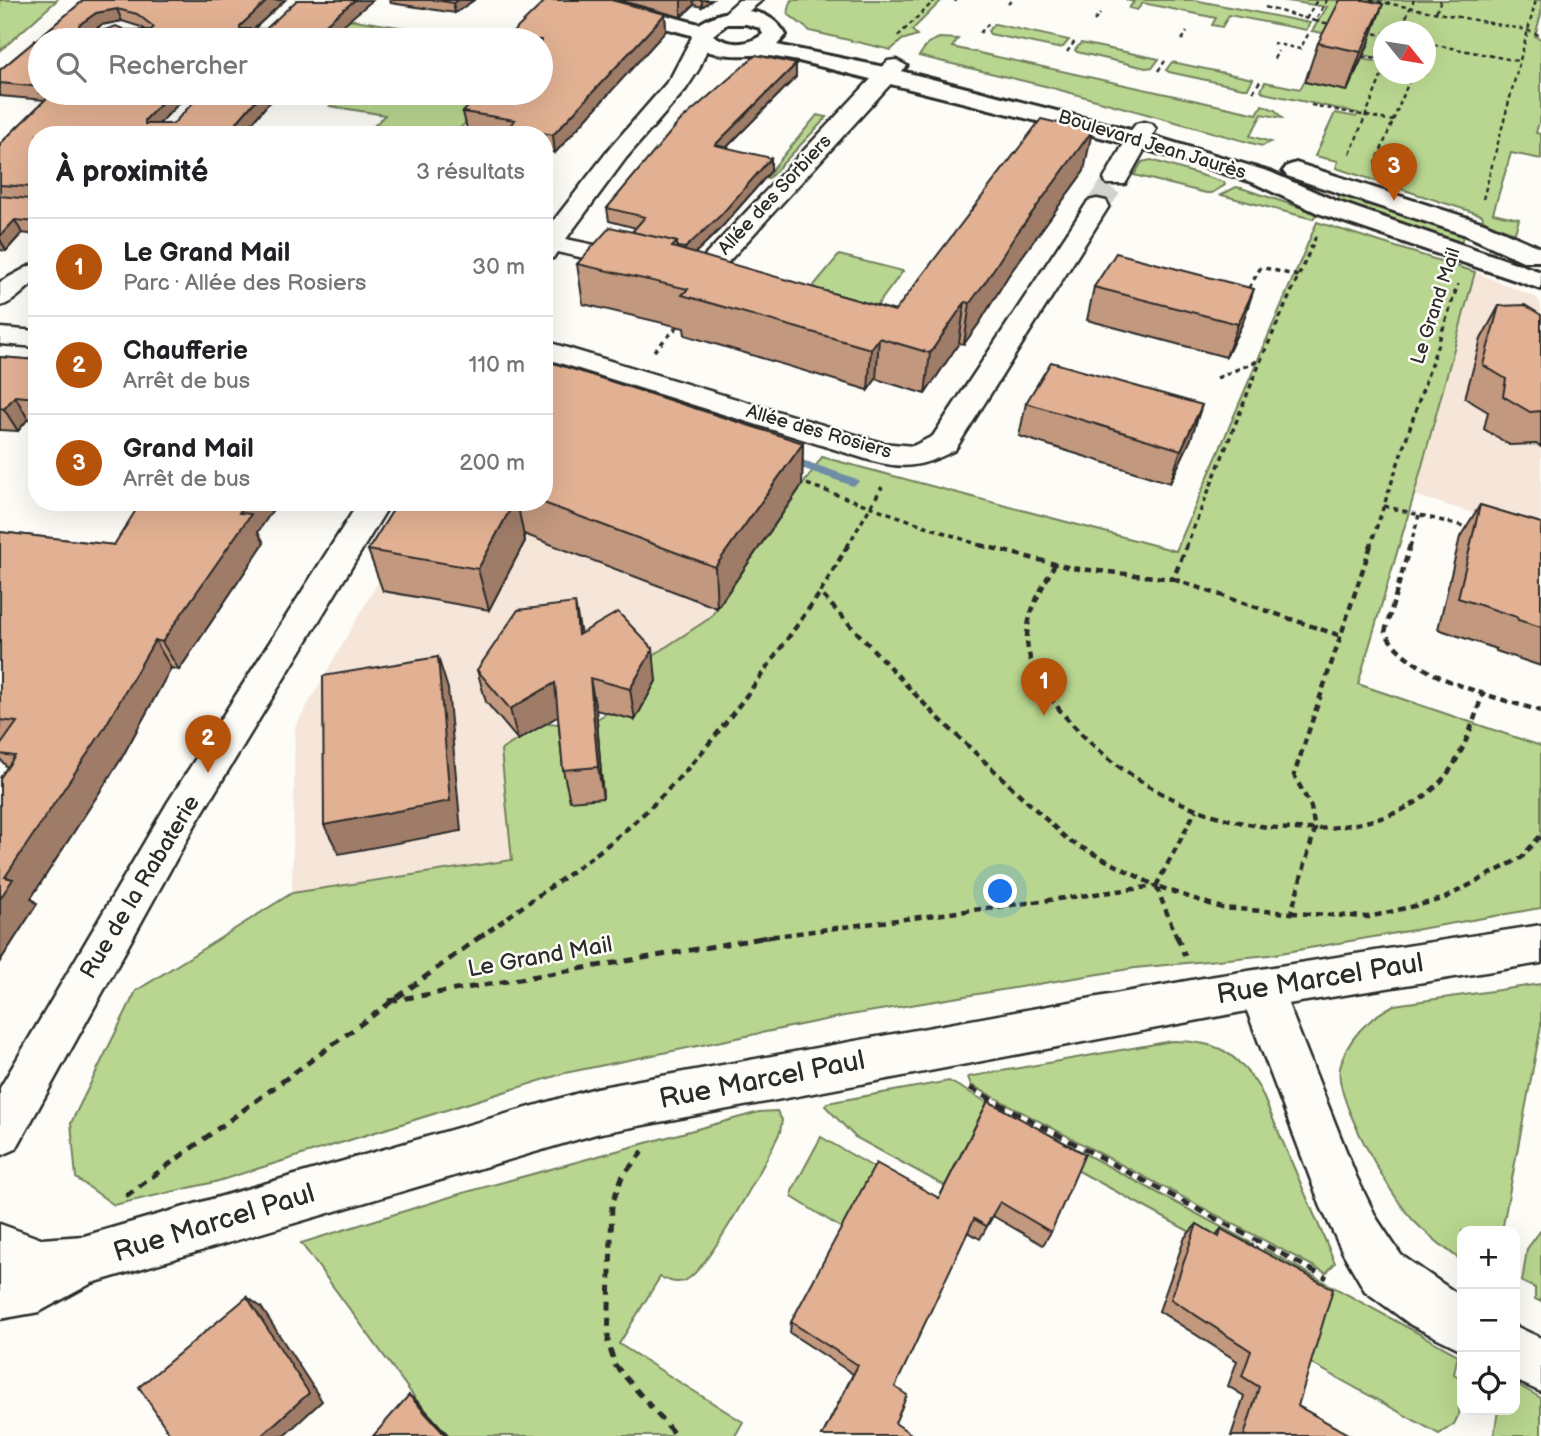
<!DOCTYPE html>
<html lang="fr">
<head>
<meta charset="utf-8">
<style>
  :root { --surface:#fff; --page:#f6f6f6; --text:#202124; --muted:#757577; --line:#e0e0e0; --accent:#b45309 }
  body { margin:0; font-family:"Balsamiq Sans",sans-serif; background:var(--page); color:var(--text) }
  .controls { position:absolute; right:21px; bottom:21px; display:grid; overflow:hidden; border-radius:14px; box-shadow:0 7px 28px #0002 }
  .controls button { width:63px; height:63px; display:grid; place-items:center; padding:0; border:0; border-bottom:2px solid var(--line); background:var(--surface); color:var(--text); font:35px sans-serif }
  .compass { position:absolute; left:1373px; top:21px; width:63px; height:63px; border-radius:50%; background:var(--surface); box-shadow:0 7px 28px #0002; rotate:120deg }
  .you { position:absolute; left:1001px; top:892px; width:24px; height:24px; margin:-18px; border:5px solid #fff; border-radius:50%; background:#1a73e8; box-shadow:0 0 0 10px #1a73e833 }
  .badge { display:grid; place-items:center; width:46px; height:46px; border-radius:50%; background:var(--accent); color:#fff; font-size:23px; font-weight:700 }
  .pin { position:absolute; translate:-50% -58px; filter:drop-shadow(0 2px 4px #0008) }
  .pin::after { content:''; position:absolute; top:37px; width:24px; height:21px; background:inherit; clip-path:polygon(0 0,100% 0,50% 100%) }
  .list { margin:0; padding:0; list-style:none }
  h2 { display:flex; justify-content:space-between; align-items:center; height:91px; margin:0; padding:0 28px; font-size:30px }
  h2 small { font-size:23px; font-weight:400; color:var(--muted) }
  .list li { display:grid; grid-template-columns:46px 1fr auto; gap:21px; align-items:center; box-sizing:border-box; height:98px; padding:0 28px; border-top:2px solid var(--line) }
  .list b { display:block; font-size:26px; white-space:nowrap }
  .list p { margin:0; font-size:23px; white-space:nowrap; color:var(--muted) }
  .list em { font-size:23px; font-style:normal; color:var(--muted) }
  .icon { flex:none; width:38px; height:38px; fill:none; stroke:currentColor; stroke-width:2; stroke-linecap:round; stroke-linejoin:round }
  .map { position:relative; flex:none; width:1541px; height:1436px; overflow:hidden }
  .search { position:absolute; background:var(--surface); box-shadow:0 7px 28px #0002; left:28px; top:28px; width:525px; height:77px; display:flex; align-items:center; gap:18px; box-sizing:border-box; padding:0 24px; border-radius:38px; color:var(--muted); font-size:26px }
  .panel { position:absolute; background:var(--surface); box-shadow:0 7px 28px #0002; left:28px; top:126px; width:525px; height:385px; border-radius:28px }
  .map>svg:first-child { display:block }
  .built { fill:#f5e6d9 }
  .green { fill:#b8d68f; stroke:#72805d; stroke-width:2; fill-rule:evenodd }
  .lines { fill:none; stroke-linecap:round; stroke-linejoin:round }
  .stream { fill:#708da8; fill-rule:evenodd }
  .street-tunnel { stroke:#d3d2ce; stroke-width:23; stroke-dasharray:23 11; stroke-linecap:butt }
  .street-casing { stroke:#2b2b2b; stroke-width:5 }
  .secondary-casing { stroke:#2b2b2b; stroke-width:6 }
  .path-far3 { stroke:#2b2b2b; stroke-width:2.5; stroke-dasharray:4.5 3.5; stroke-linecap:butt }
  .path-far2 { stroke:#2b2b2b; stroke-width:3.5; stroke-dasharray:5 4.5; stroke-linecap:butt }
  .path-far1 { stroke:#2b2b2b; stroke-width:4.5; stroke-dasharray:7 5; stroke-linecap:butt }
  .path { stroke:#2b2b2b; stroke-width:5; stroke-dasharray:9 7; stroke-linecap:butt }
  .street { fill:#fdfcf7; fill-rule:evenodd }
  .secondary { fill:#fdfcf7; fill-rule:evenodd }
  .wall { fill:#c2987e; stroke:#2b2b2b; stroke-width:2; fill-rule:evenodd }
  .shaded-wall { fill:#9e7c67; stroke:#2b2b2b; stroke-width:2 }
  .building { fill:#e2b193; stroke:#2b2b2b; stroke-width:2; fill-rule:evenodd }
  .labels { text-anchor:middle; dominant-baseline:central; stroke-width:5; stroke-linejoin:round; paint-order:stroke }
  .far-street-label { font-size:19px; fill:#2b2b2b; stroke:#fdfcf7 }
  .street-label { font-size:23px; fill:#2b2b2b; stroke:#fdfcf7 }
  .near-street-label { font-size:28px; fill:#2b2b2b; stroke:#fdfcf7 }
</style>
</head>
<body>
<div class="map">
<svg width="1541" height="1436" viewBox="0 0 1541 1436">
  <rect width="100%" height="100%" fill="#fdfcf7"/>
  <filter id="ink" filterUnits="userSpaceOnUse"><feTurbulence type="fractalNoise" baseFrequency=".0143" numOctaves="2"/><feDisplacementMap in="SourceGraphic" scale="14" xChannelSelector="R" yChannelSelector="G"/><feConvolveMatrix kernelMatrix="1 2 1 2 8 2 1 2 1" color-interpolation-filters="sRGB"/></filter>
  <g filter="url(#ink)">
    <g class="built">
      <polygon points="1475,272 1537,298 1541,305 1541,534 1414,495"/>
      <polygon points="802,485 710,618 640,664 501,720 518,740 501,750 512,860 292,893 295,727 382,575 544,502"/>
    </g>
    <g class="green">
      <polygon points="0,0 57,0 0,51"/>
      <polygon points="791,0 942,0 912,30 917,35 902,40 891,50 810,31 788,14"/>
      <polygon points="1126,0 1194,0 1310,23 1306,30 1229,15 1222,27 1212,25 1216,18 1143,3 1137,10 1129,8 1134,2"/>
      <path d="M1281,0H1541V14L1535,36L1541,39V115L1536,133L1541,134V159L1511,153L1493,213L1519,219L1515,233L1484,222L1482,215L1336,168L1338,161L1315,156L1335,113L1356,117L1358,113L1264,93L1261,90L1265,82L1300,89L1304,82L1347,91L1362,59L1379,62L1381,59L1364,55L1370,42L1312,31L1327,7ZM1384,32H1426V74H1384Z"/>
      <polygon points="348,19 432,32 421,40 273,40"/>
      <polygon points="994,24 995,24 1069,40 1063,47 1057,48 990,34 988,31"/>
      <polygon points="939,38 958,39 952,47 1257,114 1262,105 1275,110 1282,118 1262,114 1250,136 1271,142 1262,146 1049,87 919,56 928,43"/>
      <polygon points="1081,43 1159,59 1153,67 1146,68 1077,52 1075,50"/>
      <polygon points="1172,62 1253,79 1248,88 1243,88 1169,72 1166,70"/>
      <polygon points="346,93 448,93 491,100 460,128 484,132 481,135 365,135 385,115 330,106"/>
      <polygon points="817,115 827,117 768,179 765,178"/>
      <polygon points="1151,160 1224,182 1225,185 1212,193 1206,193 1134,175 1142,162"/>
      <polygon points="1236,187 1241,188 1317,213 1313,219 1221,195"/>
      <polygon points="1343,188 1465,231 1459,247 1336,203"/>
      <path d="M1317,222L1475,272L1414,495L1358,684L1541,746V908L1269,955L1135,968L844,1016L565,1073L215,1182L114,1205L76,1178L71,1123L136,991L292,893L512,860L501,750C553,719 544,712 599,745L597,719L607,713L640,664L710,618L822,457L1176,551Z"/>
      <polygon points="839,255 903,271 863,324 796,307"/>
      <path d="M1541,984V1026L1502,1231H1462V1261C1446,1249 1427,1235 1413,1220C1391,1197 1334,1098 1340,1068C1346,1039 1369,1018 1394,1005Z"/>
      <path d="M1172,1041C1217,1041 1235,1051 1260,1089L1335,1263L1326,1273L971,1085L968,1077Z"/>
      <polygon points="949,1081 1039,1131 947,1187 855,1137 825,1106 827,1103"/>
      <path d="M777,1111L782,1120L780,1132C767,1159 709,1269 686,1280C677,1285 668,1280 660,1277L619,1344L743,1422L735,1436H449L418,1402L301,1243L463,1193L759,1112Z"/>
      <polygon points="1050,1135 1253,1244 1247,1263 1042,1151"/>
      <polygon points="821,1137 927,1198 846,1231 792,1197 792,1191"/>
      <polygon points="1541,1230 1541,1302 1535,1299 1535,1288 1522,1282 1527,1249"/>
      <polygon points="1264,1249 1458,1355 1454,1374 1462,1379 1459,1414 1454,1424 1439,1434 1300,1357 1257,1269"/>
      <polygon points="1518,1385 1541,1398 1541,1436 1494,1436 1498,1410 1515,1410"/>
    </g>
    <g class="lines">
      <polygon class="stream" points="785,454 857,479 859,482 853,486 781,461 779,458"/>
      <polyline class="street-tunnel" points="1097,206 1116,179"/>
      <g class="street-casing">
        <g id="street">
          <polygon points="739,0 762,0 737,21 723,21 720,17"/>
          <polygon points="702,31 712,37 699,69 686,89 626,158 566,239 689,265 701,260 888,61 896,60 907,66 719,272 692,282 557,252 553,258 544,260 544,233 610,148 670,79 692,37"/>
          <polygon points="1144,122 1152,124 1156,129 1128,179 1125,184 1107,184 1104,179 1132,129 1136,124"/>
          <path d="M1097,199L1106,201L1109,206L955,450C922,467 905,470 869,460L544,358V341L882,443L913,446L933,436L1085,206L1088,201Z"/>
          <path d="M37,262V281C24,289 14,303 0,306V282Z"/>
          <polygon points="0,328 37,331 37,347 0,344"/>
          <polygon points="359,502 391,502 195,825 16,1149 0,1156 0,1088 168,802"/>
          <polygon points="1541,925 1541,963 1288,1004 1356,1176 1377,1219 1401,1255 1462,1297 1462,1350 1411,1325 1365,1291 1343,1253 1321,1207 1247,1011 596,1134 92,1283 39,1312 0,1319 0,1224 41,1239 84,1236 596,1088 1203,978"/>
          <polygon points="1515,1326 1541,1338 1541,1392 1515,1380"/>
        </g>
      </g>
      <g class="secondary-casing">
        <g id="secondary">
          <path d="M572,0H608L699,24C727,6 768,3 786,35L777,45L889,68L1146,134L1270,172L1336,201L1541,272V289L1318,213L1252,182L1128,144L799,61C785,59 769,55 755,55C735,55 700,59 691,35L576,4ZM727,24H746L760,28L763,34C748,46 729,46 713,35Z"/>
          <polygon points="1296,163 1484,223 1541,248 1541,261 1523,261 1466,235 1287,176 1283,171 1287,166"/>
        </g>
      </g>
      <g class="path-far3">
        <polyline points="954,0 957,1"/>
        <polyline points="1327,0 1315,21 1331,24"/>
        <polyline points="1370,0 1527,30 1541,36"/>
        <polyline points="1008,4 1012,0"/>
        <polyline points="1265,7 1315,21"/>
        <polyline points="1436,12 1441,0"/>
        <polyline points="1306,19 1317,0"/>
        <polyline points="1094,21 1100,14"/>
        <polyline points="1367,32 1384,35"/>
        <polyline points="1399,32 1414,0"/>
        <polyline points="980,33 989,23"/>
        <polyline points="898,36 935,0"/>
        <polyline points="1182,40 1187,32"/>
        <polyline points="1273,43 1300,49 1310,31"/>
        <polyline points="1426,43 1518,61"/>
        <polyline points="1067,52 1075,41"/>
        <polyline points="1363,57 1384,60"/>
        <polyline points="1274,59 1278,51"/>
        <polyline points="1158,71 1165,61"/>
        <polyline points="1253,92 1260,81"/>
        <polyline points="1311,105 1393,121"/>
        <polyline points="1350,154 1384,70"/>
        <polyline points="1375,165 1412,74"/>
        <polyline points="1483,199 1536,0"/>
        <polyline points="1314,241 1316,236"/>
      </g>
      <g class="path-far2">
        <polyline points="1249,288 1261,267 1298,276"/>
        <polyline points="654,351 680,324"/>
        <polyline points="1217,378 1260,360"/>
        <polyline points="798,481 985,547"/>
        <polyline points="1384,506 1471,528"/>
        <polyline points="847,547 882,487"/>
        <polyline points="1186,547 1261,360 1315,239"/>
        <polyline points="1370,547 1458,284"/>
        <polyline points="1410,547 1419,515"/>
      </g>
      <g class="path-far1">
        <polyline points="848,545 820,593 930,710 1069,841 1156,886"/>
        <polyline points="980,545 1071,568 1173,579 1187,545"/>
        <path d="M1410,545L1385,632C1409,677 1494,697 1541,711"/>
        <path d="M1055,564C1043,586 1027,611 1027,638C1027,669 1052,703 1073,725C1143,801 1248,843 1350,825C1380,820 1409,811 1432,790C1461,765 1471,728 1483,693"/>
        <polyline points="1173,579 1341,636"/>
        <polyline points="1156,886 1196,810"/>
        <polyline points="1291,913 1369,917 1443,899 1521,858 1541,835"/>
        <path d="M479,938C528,901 582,868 629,827C704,762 762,674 820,593"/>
        <polyline points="760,938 1156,886"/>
        <polyline points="1177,938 1156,886 1222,908 1291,913 1315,829 1311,807 1294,775 1371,545"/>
      </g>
      <g class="path">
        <polyline points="1177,936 1185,956"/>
        <polyline points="389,1001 774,936"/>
        <polyline points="970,1088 1327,1278"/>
        <polyline points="643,1151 622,1177 612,1204 608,1342 615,1365 676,1436"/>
        <polyline points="126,1196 481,936"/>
      </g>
      <use href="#street" class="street"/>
      <use href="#secondary" class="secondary"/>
    </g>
    <g class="wall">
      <path d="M84,0H285L254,29L325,40H40V93H189L159,124H173L266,106L242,135H37V235L22,233L6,251L0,250V144L45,100L0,96V70ZM122,21L141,27L146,30H96L101,25Z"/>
      <polygon points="390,0 474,0 455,13 391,3"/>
      <polygon points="618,0 712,0 702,7 694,5 681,17"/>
      <polygon points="665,14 666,31 555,153 544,151 544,135 500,135 467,129 463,112 541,93"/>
      <polygon points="1369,42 1347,91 1305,82 1318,43"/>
      <polygon points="796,77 726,148 771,171 721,228 694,254 895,311 1084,171 1008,276 980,322 964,344 959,343 925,394 876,379 868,390 685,335 684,328 583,304 577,264 632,232 636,228 609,221 607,208"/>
      <polygon points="1094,287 1243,322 1226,357 1087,320"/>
      <polygon points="1499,306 1541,315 1541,447 1536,444 1510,445 1484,429 1488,412 1465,398 1481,339"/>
      <polygon points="0,357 37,360 37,419 28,419 18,431 0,430"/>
      <polygon points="1026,403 1191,439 1170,483 1019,436"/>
      <polygon points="803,443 802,485 717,608 524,534 525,541 489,610 383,591 368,550 398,502 544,502"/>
      <polygon points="1480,505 1541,523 1541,666 1496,651 1496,649 1438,629 1460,537"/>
      <polygon points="0,532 114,545 258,532 264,543 179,670 171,668 121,759 31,898 37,904 0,961 0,778 7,767 0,759"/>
      <polygon points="581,633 656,681 635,720 596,710 603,798 570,801 563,770 558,716 518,740 486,702 477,670"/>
      <polygon points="988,1101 1051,1232 1043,1245 993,1216 980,1239 968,1232 822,1436 853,1374 790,1333 791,1322 939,1198"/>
      <polygon points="1197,1224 1216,1235 1221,1229 1298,1406 1351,1436 1231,1436 1244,1396 1228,1386 1237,1361 1159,1311 1185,1237"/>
    </g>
    <g class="shaded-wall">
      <polygon points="268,0 285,0 244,38 240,29 240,26"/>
      <polygon points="355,0 373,0 325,40 306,40"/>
      <polygon points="458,0 474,0 455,13 453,3"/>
      <polygon points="681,0 693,0 694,5 681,17"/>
      <polygon points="702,0 712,0 702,7"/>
      <polygon points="1383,4 1369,42 1347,91 1361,52"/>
      <polygon points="117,9 122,21 101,25 84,38 79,29 79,25 96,13"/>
      <polygon points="665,14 666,31 555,153 553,135"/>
      <polygon points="796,64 796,77 716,158 715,145"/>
      <polygon points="171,93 189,93 150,133 145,124 145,120"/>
      <polygon points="262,93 281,93 266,106 242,135 226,135"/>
      <polygon points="1092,131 1084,171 1008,276 980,322 964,344 970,303 1015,236"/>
      <polygon points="771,158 771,171 721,228 686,262 685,248"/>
      <polygon points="15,220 22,233 6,251 0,239 0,236"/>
      <polygon points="1254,289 1243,322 1226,357 1238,324"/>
      <polygon points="965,302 959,343 925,394 930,353"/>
      <polygon points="879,338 876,379 868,390 871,349"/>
      <polygon points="15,396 28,419 18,431 4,409"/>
      <polygon points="1202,405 1191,439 1170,483 1181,450"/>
      <polygon points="803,443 802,485 717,608 715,567"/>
      <polygon points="246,502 278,502 258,532 264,543 179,670 162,642"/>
      <polygon points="514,502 517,502 525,541 489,610 478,569"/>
      <polygon points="575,603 581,635 578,635"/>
      <polygon points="155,640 171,668 121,759 31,898 37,904 0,961 0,899 5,877"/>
      <polygon points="653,649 656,681 635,720 630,689"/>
      <polygon points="438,657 448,689 461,831 339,854 324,825"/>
      <polygon points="590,678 596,710 603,798 598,767"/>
      <polygon points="555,683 562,714 518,740 510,709"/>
      <polygon points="247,1297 261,1307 322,1401 284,1436 261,1436"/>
      <polygon points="409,1395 418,1402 449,1436 446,1436"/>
    </g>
    <g class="building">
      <path d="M84,0H268L240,26V29H266L297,0H355L306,40H40V87L0,83V70ZM117,9L137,14L154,27L151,30H125L116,26L105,30L79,29V25L96,13Z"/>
      <polygon points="435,0 458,0 453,3"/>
      <polygon points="546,0 611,0 665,14 553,135 508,127 515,120 463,112 481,93 541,93 541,40 505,40"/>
      <polygon points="1340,0 1364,0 1383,4 1361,52 1318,43"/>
      <polygon points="756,55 796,64 715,145 771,158 721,215 685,248 677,247 677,242 632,232 645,217 607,208 679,122"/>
      <polygon points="52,93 171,93 145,120 145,124 173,124 202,93 262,93 226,135 37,135 37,222 15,220 0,236 0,196 30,199 32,187 0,185 0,144"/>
      <polygon points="1041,119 1092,131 1015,236 986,281 970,303 965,302 930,353 879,338 871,349 682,295 688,289 577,264 610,227 665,239 677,242 672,247 895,311"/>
      <polygon points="1116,253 1254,289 1238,324 1094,287"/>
      <polygon points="1525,305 1541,315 1541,411 1530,412 1503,396 1506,379 1483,365 1499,306"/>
      <polygon points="0,357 37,360 37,398 15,396 4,409 0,408"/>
      <polygon points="544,360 803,443 715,567 541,502 544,502"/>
      <polygon points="1051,362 1202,405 1181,450 1026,403"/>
      <polygon points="141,502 246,502 239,513 251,514 162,642 155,640 102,732 5,877 13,879 0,899 0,778 15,756 0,754 0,746 17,722 0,720 0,532 114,545"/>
      <polygon points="398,502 514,502 478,569 368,550"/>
      <polygon points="1480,505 1541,523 1541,627 1518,620 1517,617 1458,598"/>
      <polygon points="575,603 578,635 618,612 653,649 630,689 590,678 598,767 563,770 555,683 510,709 477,670 518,610"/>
      <polygon points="438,657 450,801 324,825 323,676"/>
      <polygon points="988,1101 1085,1154 1051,1232 1000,1202 986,1226 974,1219 895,1387 907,1395 895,1423 914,1436 822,1436 858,1365 791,1322 876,1163 939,1198"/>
      <polygon points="1197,1224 1219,1237 1221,1229 1333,1289 1298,1406 1351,1436 1244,1436 1259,1387 1242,1376 1251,1351 1171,1299"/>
      <polygon points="247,1297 309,1393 261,1436 171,1436 139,1387"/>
      <polygon points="409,1395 446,1436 373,1436"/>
    </g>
  </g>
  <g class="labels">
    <g class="far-street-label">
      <text transform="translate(1152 145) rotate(17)">Boulevard Jean Jaurès</text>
      <text transform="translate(775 195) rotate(-47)">Allée des Sorbiers</text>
      <text transform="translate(1436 306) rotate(-72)">Le Grand Mail</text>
      <text transform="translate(819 432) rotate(16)">Allée des Rosiers</text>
    </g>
    <g class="street-label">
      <text transform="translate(140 887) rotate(-59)">Rue de la Rabaterie</text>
      <text transform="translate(540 957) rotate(-10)">Le Grand Mail</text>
    </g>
    <g class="near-street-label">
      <text transform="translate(1320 979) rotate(-9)">Rue Marcel Paul</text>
      <text transform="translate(762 1080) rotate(-11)">Rue Marcel Paul</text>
      <text transform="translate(214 1223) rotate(-17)">Rue Marcel Paul</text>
    </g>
  </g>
</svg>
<div class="controls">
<button>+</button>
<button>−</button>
<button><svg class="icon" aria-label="locate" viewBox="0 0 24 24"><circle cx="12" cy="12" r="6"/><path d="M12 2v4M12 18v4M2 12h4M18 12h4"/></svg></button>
</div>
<svg class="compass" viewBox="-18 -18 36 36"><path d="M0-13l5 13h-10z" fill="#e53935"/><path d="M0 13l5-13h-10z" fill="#757577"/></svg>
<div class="you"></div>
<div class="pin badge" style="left:1044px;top:716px">1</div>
<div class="pin badge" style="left:208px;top:773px">2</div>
<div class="pin badge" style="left:1394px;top:201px">3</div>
<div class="search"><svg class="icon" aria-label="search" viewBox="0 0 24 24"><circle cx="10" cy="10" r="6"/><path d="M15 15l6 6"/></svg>Rechercher</div>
<section class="panel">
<h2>À proximité<small>3 résultats</small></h2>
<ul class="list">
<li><span class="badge">1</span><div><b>Le Grand Mail</b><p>Parc · Allée des Rosiers</p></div><em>30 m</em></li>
<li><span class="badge">2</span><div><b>Chaufferie</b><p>Arrêt de bus</p></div><em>110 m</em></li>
<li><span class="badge">3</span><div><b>Grand Mail</b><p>Arrêt de bus</p></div><em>200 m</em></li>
</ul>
</section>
</div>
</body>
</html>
